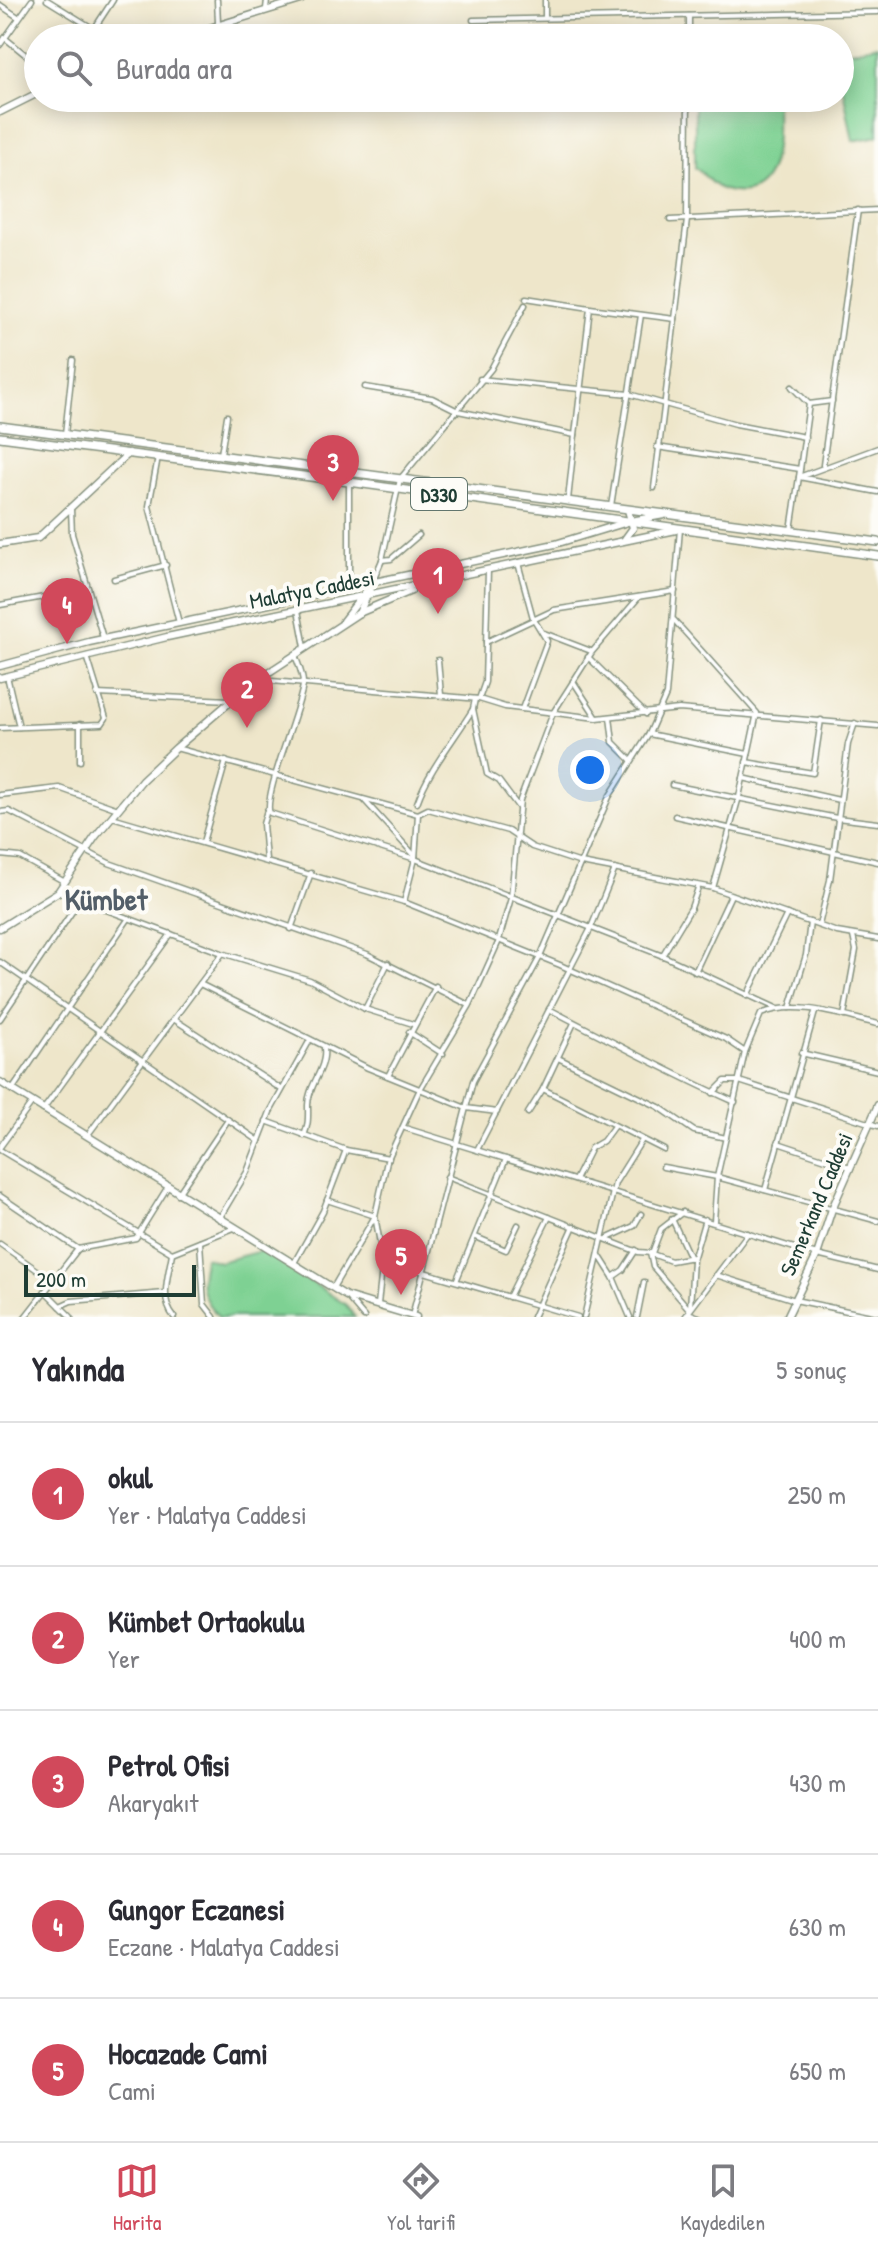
<!DOCTYPE html>
<html lang="tr">
<head>
<meta charset="utf-8">
<style>
  :root { --surface:#fff; --page:#f7f7f7; --text:#2b2b33; --muted:#7c7c81; --line:#e1e1e2; --accent:#d1495b }
  body { margin:0; font-family:"Patrick Hand",sans-serif; background:var(--page); color:var(--text) }
  .scale { position:absolute; left:24px; bottom:20px; width:172px; box-sizing:border-box; padding-left:8px; border:4px solid #1f3d34; border-top:0; font-size:22px; line-height:28px; white-space:nowrap; color:#1f3d34; -webkit-text-stroke:6px #fdfcf7; paint-order:stroke }
  .you { position:absolute; left:590px; top:770px; width:28px; height:28px; margin:-20px; border:6px solid #fff; border-radius:50%; background:#1a73e8; box-shadow:0 0 0 12px #1a73e833 }
  .badge { display:grid; place-items:center; width:52px; height:52px; border-radius:50%; background:var(--accent); color:#fff; font-size:26px; font-weight:700 }
  .pin { position:absolute; translate:-50% -66px; filter:drop-shadow(0 2px 4px #0008) }
  .pin::after { content:''; position:absolute; top:42px; width:28px; height:24px; background:inherit; clip-path:polygon(0 0,100% 0,50% 100%) }
  .list { margin:0; padding:0; list-style:none }
  h2 { display:flex; justify-content:space-between; align-items:center; height:104px; margin:0; padding:0 32px; font-size:34px }
  h2 small { font-size:26px; font-weight:400; color:var(--muted) }
  .list li { display:grid; grid-template-columns:52px 1fr auto; gap:24px; align-items:center; box-sizing:border-box; height:144px; padding:0 32px; border-top:2px solid var(--line) }
  .list b { display:block; font-size:30px; white-space:nowrap }
  .list p { margin:0; font-size:26px; white-space:nowrap; color:var(--muted) }
  .list em { font-size:26px; font-style:normal; color:var(--muted) }
  .icon { flex:none; width:44px; height:44px; fill:none; stroke:currentColor; stroke-width:2; stroke-linecap:round; stroke-linejoin:round }
  .map { position:relative; flex:none; width:878px; height:1317px; overflow:hidden }
  .search { position:absolute; background:var(--surface); box-shadow:0 4px 20px #0003; left:24px; right:24px; top:24px; height:88px; display:flex; align-items:center; gap:20px; box-sizing:border-box; padding:0 28px; border-radius:44px; color:var(--muted); font-size:30px }
  .sheet { height:824px; background:var(--surface) }
  nav { display:flex; justify-content:space-around; align-items:center; box-sizing:border-box; height:112px; border-top:2px solid var(--line); background:var(--surface); font-size:22px; color:var(--muted) }
  nav a { display:grid; justify-items:center; gap:4px }
  nav .on { color:var(--accent) }
  .map>svg:first-child { display:block }
  .green { fill:#7ed193; stroke:#4e8764; stroke-width:2 }
  .lines { fill:none; stroke-linecap:round; stroke-linejoin:round }
  .minor-casing { stroke:#86927f; stroke-width:7 }
  .tertiary-casing { stroke:#86927f; stroke-width:9 }
  .primary-casing { stroke:#86927f; stroke-width:10 }
  .minor { stroke:#fff; stroke-width:4 }
  .tertiary { stroke:#fff; stroke-width:6 }
  .primary { stroke:#fff; stroke-width:7 }
  .labels { text-anchor:middle; dominant-baseline:central; stroke-width:8; stroke-linejoin:round; paint-order:stroke }
  .shield { fill:#fdfcf7; stroke:#62766e; stroke-width:2 }
  .shield-label { font-size:20px; font-weight:bold; fill:#1f3d34 }
  .street-label { font-size:22px; fill:#1f3d34; stroke:#fdfcf7 }
  .district-label { font-size:30px; font-weight:bold; fill:#535f69; stroke:#fdfcf7 }
</style>
</head>
<body>
<div class="map">
<svg width="878" height="1317" viewBox="0 0 878 1317">
  <rect width="100%" height="100%" fill="#fdfcf7"/>
  <filter id="ink" filterUnits="userSpaceOnUse"><feTurbulence type="fractalNoise" baseFrequency=".0125" numOctaves="2"/><feDisplacementMap in="SourceGraphic" scale="16" xChannelSelector="R" yChannelSelector="G"/><feConvolveMatrix kernelMatrix="1 2 1 2 8 2 1 2 1" color-interpolation-filters="sRGB"/></filter>
  <filter id="wash" filterUnits="userSpaceOnUse"><feTurbulence type="fractalNoise" baseFrequency=".006" numOctaves="4" result="noise"/><feDisplacementMap in="SourceGraphic" scale="32" xChannelSelector="R" yChannelSelector="G"/><feGaussianBlur stdDeviation="1.8" result="paint"/><feColorMatrix in="noise" values="0 0 0 0 0 0 0 0 0 0 0 0 0 0 0 0 0 1.4 0 .05"/><feComposite in="paint" operator="in"/></filter>
  <g filter="url(#wash)">
    <rect width="100%" height="100%" fill="#eee6ca"/>
    <g class="green">
      <polygon points="878,45 878,136 853,141 840,74 840,53"/>
      <path d="M695,98H776C776,132 783,207 724,190C711,187 705,173 695,168Z"/>
      <path d="M264,1250L346,1305L355,1317H219C200,1298 198,1283 205,1257L219,1262Z"/>
    </g>
  </g>
  <g filter="url(#ink)">
    <g class="lines">
      <g class="minor-casing">
        <g id="minor">
          <polyline points="47,0 94,29 97,38"/>
          <polyline points="217,0 218,23"/>
          <polyline points="0,5 18,17"/>
          <polyline points="266,9 267,0"/>
          <polyline points="545,18 545,0"/>
          <polyline points="473,20 878,12"/>
          <polyline points="94,29 113,0"/>
          <polyline points="5,38 38,65"/>
          <polyline points="689,38 689,16"/>
          <polyline points="0,45 32,0"/>
          <polyline points="670,220 878,210"/>
          <polyline points="526,298 590,308 575,435"/>
          <polyline points="590,308 675,319 654,488"/>
          <polyline points="675,319 687,220 688,98"/>
          <polyline points="480,379 629,394 736,424 805,437"/>
          <polyline points="365,387 432,398 458,411 575,435 568,500"/>
          <polyline points="792,387 809,404 799,477 878,492"/>
          <polyline points="809,404 832,401"/>
          <polyline points="65,434 73,360"/>
          <polyline points="657,447 800,469"/>
          <polyline points="221,454 227,416"/>
          <polyline points="158,457 149,506 179,623"/>
          <polyline points="823,465 858,210"/>
          <polyline points="611,506 641,315"/>
          <polyline points="71,509 72,534 103,638"/>
          <polyline points="791,530 799,477 878,448"/>
          <polyline points="382,560 391,559 419,535"/>
          <polyline points="518,563 533,618 547,641 522,709"/>
          <polyline points="114,579 166,565"/>
          <polyline points="373,581 382,560 400,479 491,369 525,305"/>
          <polyline points="349,588 349,482"/>
          <polyline points="0,605 88,589"/>
          <polyline points="298,610 305,647"/>
          <polyline points="674,620 757,713 739,797 713,888"/>
          <polyline points="544,633 591,651"/>
          <polyline points="486,642 554,610 675,591"/>
          <path d="M295,655C298,664 304,676 303,685C300,710 262,798 270,813L415,859L668,958L776,1008"/>
          <polyline points="588,657 646,714"/>
          <polyline points="438,660 441,695"/>
          <polyline points="7,676 19,727"/>
          <polyline points="260,680 479,699 505,707 597,718 679,709 878,726"/>
          <polyline points="573,681 597,718"/>
          <polyline points="97,694 230,700"/>
          <polyline points="475,699 473,709 487,774 499,781 519,808"/>
          <polyline points="479,699 485,682 488,570"/>
          <polyline points="610,717 613,742 631,760"/>
          <polyline points="0,728 102,724 106,718 87,656"/>
          <polyline points="649,734 748,754"/>
          <polyline points="176,748 418,814 428,809 508,831 532,847 581,863 713,888 837,932 878,939"/>
          <polyline points="80,761 80,724"/>
          <polyline points="746,762 813,773 821,720"/>
          <polyline points="743,778 839,800"/>
          <polyline points="672,785 837,818 878,823"/>
          <polyline points="0,795 59,788 118,809"/>
          <polyline points="365,801 415,856"/>
          <path d="M417,803C429,769 454,740 473,709"/>
          <polyline points="0,812 9,811 109,863 367,954 469,1005"/>
          <polyline points="675,816 878,862"/>
          <polyline points="112,817 404,902 560,965 726,1039 745,1052"/>
          <polyline points="203,842 226,761"/>
          <polyline points="0,855 20,857 65,882"/>
          <polyline points="266,860 263,824 267,810"/>
          <polyline points="58,892 222,953 310,980 365,1009 413,1024"/>
          <polyline points="404,902 415,859 418,814"/>
          <polyline points="819,925 830,880 848,744 855,723"/>
          <polyline points="291,929 311,873"/>
          <polyline points="662,956 691,908 698,888"/>
          <polyline points="0,962 259,1141"/>
          <polyline points="695,972 731,895"/>
          <polyline points="200,984 368,1068 466,1108 412,1316"/>
          <polyline points="747,996 787,914"/>
          <polyline points="790,1008 806,955 810,922"/>
          <polyline points="365,1009 388,963"/>
          <path d="M549,1009C611,1041 672,1074 735,1102"/>
          <polyline points="844,1016 856,950 853,936"/>
          <polyline points="0,1019 80,900"/>
          <polyline points="175,1020 281,1089"/>
          <polyline points="409,1032 443,1054"/>
          <polyline points="801,1053 878,1071"/>
          <polyline points="558,1058 659,1107 694,1131 726,1138"/>
          <polyline points="388,1076 436,986"/>
          <polyline points="543,1089 664,1150"/>
          <polyline points="12,1090 129,918"/>
          <polyline points="713,1093 725,1081 739,1081 878,1126"/>
          <polyline points="43,1110 171,934"/>
          <polyline points="497,1112 466,1108 473,1081 540,957 609,797 649,734 666,695 680,529"/>
          <polyline points="528,1113 543,1089 574,1023"/>
          <polyline points="266,1121 346,1150 389,1158"/>
          <polyline points="405,1128 817,1255 878,1270"/>
          <polyline points="87,1136 222,954"/>
          <path d="M304,1136C309,1123 308,1117 308,1105C308,1085 327,1069 324,1048"/>
          <polyline points="778,1143 850,1167"/>
          <polyline points="0,1147 32,1103"/>
          <polyline points="0,1150 172,1253 234,1228"/>
          <polyline points="477,1150 590,930 615,869"/>
          <polyline points="663,1167 717,1177 878,1221"/>
          <polyline points="447,1177 638,1252 652,1253 661,1229 683,1212"/>
          <polyline points="575,1180 591,1148 603,1141 614,1126"/>
          <polyline points="765,1190 815,1012"/>
          <polyline points="178,1194 228,1120"/>
          <polyline points="0,1196 78,1249"/>
          <polyline points="327,1200 375,1216 383,1260 378,1304"/>
          <polyline points="219,1219 247,1172 270,1112 310,1040"/>
          <polyline points="672,1219 690,1258"/>
          <path d="M714,1221L717,1177L745,1052L761,1014C796,999 842,1016 878,1024"/>
          <polyline points="476,1237 506,1250 518,1225"/>
          <polyline points="608,1238 634,1226 641,1214"/>
          <polyline points="200,1242 204,1304 214,1317"/>
          <polyline points="0,1244 53,1281"/>
          <path d="M172,1253C169,1274 159,1299 174,1317"/>
          <polyline points="650,1253 653,1267 689,1309"/>
          <polyline points="652,1254 671,1261 693,1257"/>
          <polyline points="599,1255 613,1277 630,1317"/>
          <polyline points="383,1260 578,1317"/>
          <polyline points="294,1263 323,1211 346,1150"/>
          <polyline points="716,1275 795,1300 876,1317"/>
          <polyline points="613,1277 623,1270 636,1250"/>
          <polyline points="457,1279 506,1159"/>
          <polyline points="334,1286 375,1216 387,1161 419,1091 470,1005 498,943 511,898 520,800 553,713 592,652 639,597"/>
          <polyline points="45,1291 71,1317"/>
          <polyline points="509,1297 549,1217"/>
          <polyline points="348,1298 364,1317"/>
          <polyline points="60,1306 71,1301 165,1293"/>
          <polyline points="690,1308 693,1260 705,1219"/>
          <polyline points="688,1313 699,1317"/>
          <polyline points="25,1317 78,1249 136,1238 167,1188"/>
          <polyline points="533,1317 574,1226"/>
          <polyline points="584,1317 615,1183 642,1140"/>
          <polyline points="637,1317 644,1282"/>
          <polyline points="685,1317 748,1233"/>
        </g>
      </g>
      <g class="tertiary-casing">
        <g id="tertiary">
          <polyline points="177,38 301,0"/>
          <polyline points="0,112 38,93"/>
          <polyline points="625,539 633,528 628,510"/>
          <polyline points="0,544 38,538 129,453"/>
          <polyline points="359,613 411,591"/>
          <polyline points="343,621 370,586"/>
          <polyline points="0,666 89,642 555,544 631,521 664,515"/>
          <polyline points="0,678 167,637 676,530"/>
          <polyline points="0,928 58,892 95,837 142,780 176,748 251,684 359,613 373,583"/>
          <polyline points="0,1082 346,1296 416,1317"/>
          <polyline points="787,1317 817,1255 832,1209 878,1105"/>
        </g>
      </g>
      <g class="primary-casing">
        <g id="primary">
          <polyline points="0,426 878,542"/>
          <polyline points="0,437 349,482 878,556"/>
        </g>
      </g>
      <use href="#minor" class="minor"/>
      <use href="#tertiary" class="tertiary"/>
      <use href="#primary" class="primary"/>
    </g>
  </g>
  <g class="labels">
    <rect class="shield" x="411" y="478" width="56" height="32" rx="6"/>
    <g class="shield-label">
      <text x="439" y="494">D330</text>
    </g>
    <g class="street-label">
      <text transform="translate(312 589) rotate(-11)">Malatya Caddesi</text>
      <text transform="translate(816 1204) rotate(-67)">Semerkand Caddesi</text>
    </g>
    <g class="district-label">
      <text x="106" y="899">Kümbet</text>
    </g>
  </g>
</svg>
<div class="scale">200 m</div>
<div class="you"></div>
<div class="pin badge" style="left:438px;top:614px">1</div>
<div class="pin badge" style="left:247px;top:728px">2</div>
<div class="pin badge" style="left:333px;top:501px">3</div>
<div class="pin badge" style="left:67px;top:644px">4</div>
<div class="pin badge" style="left:401px;top:1295px">5</div>
<div class="search"><svg class="icon" aria-label="search" viewBox="0 0 24 24"><circle cx="10" cy="10" r="6"/><path d="M15 15l6 6"/></svg>Burada ara</div>
</div>
<section class="sheet">
<h2>Yakında<small>5 sonuç</small></h2>
<ul class="list">
<li><span class="badge">1</span><div><b>okul</b><p>Yer · Malatya Caddesi</p></div><em>250 m</em></li>
<li><span class="badge">2</span><div><b>Kümbet Ortaokulu</b><p>Yer</p></div><em>400 m</em></li>
<li><span class="badge">3</span><div><b>Petrol Ofisi</b><p>Akaryakıt</p></div><em>430 m</em></li>
<li><span class="badge">4</span><div><b>Gungor Eczanesi</b><p>Eczane · Malatya Caddesi</p></div><em>630 m</em></li>
<li><span class="badge">5</span><div><b>Hocazade Cami</b><p>Cami</p></div><em>650 m</em></li>
</ul>
</section>
<nav>
<a class="on"><svg class="icon" aria-label="map" viewBox="0 0 24 24"><path d="M3 6l6-2 6 2 6-2v14l-6 2-6-2-6 2zM9 4v14M15 6v14"/></svg>Harita</a>
<a><svg class="icon" aria-label="directions" viewBox="0 0 24 24"><path d="M12 3l9 9-9 9-9-9zM9 14v-3h6M13 9l2 2-2 2"/></svg>Yol tarifi</a>
<a><svg class="icon" aria-label="saved" viewBox="0 0 24 24"><path d="M7 4h10v16l-5-4-5 4z"/></svg>Kaydedilen</a>
</nav>
</body>
</html>
